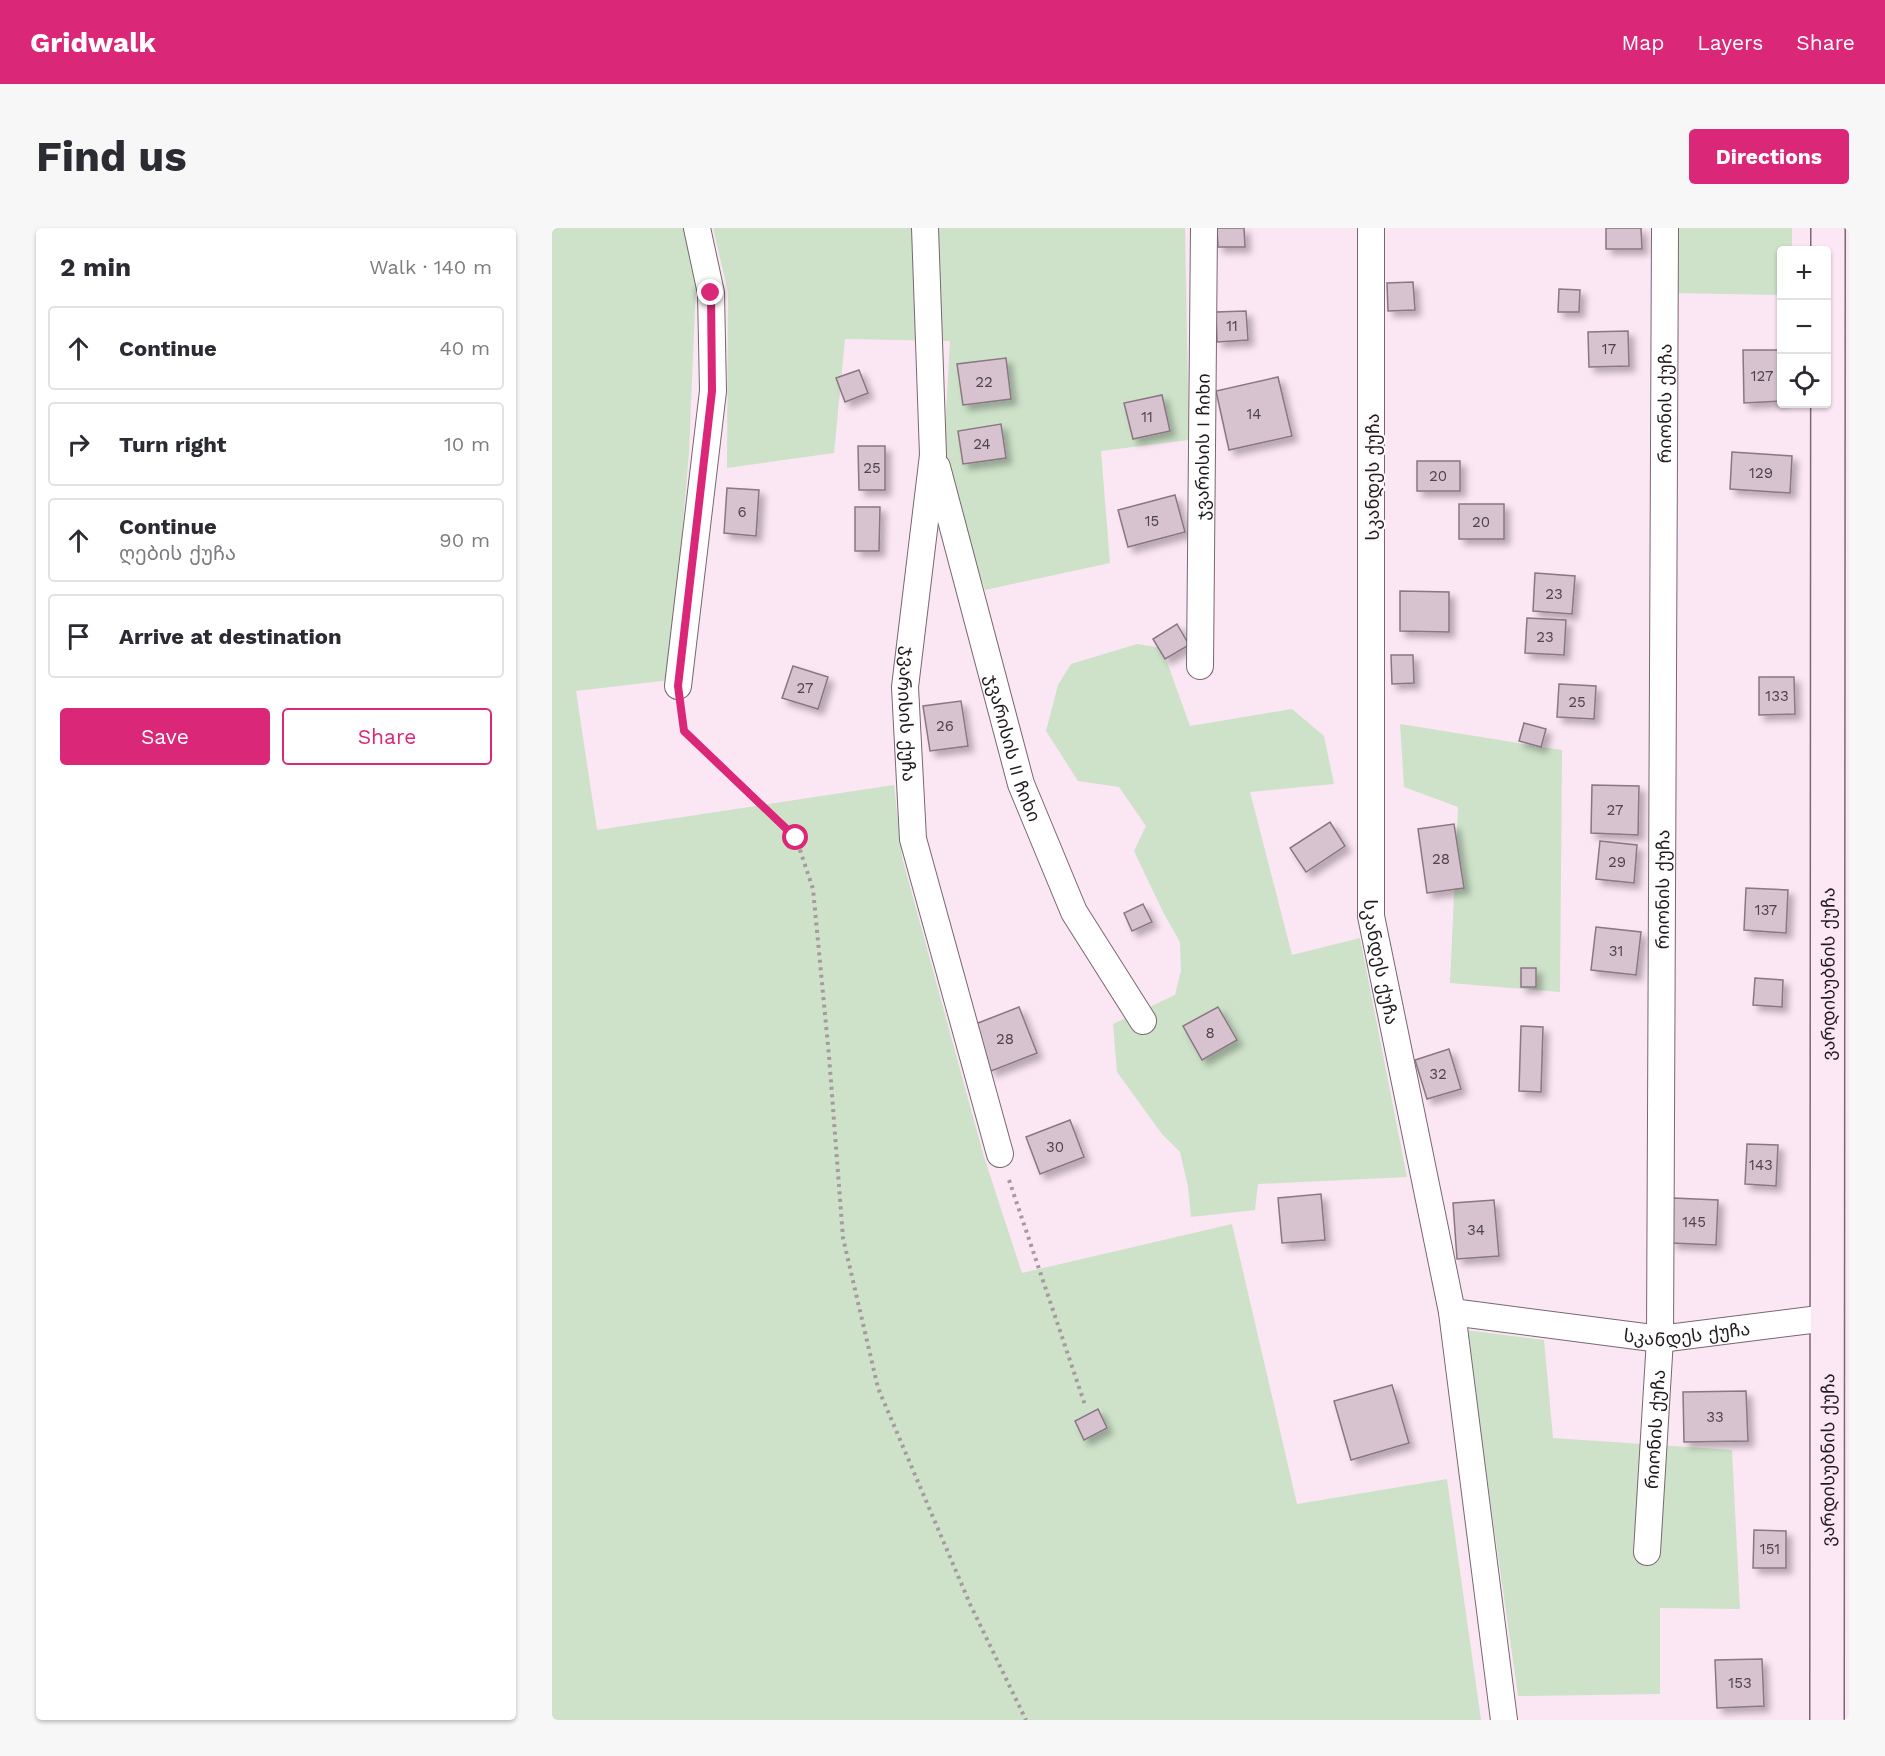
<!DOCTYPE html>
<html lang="en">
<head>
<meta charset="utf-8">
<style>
  :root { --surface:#fff; --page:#f7f7f7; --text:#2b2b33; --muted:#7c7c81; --line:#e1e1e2; --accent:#db2777 }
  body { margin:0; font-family:"Work Sans","Noto Sans Georgian",sans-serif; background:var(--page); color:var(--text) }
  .controls { position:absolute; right:18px; top:18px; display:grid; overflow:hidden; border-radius:6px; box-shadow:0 2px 4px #0004 }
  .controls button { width:54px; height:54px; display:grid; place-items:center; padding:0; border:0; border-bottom:2px solid var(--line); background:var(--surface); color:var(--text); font:30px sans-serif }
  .stop { position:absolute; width:18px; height:18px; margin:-14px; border:4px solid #db2777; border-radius:50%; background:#fff }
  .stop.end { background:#db2777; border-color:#fff; box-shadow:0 2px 6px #0008 }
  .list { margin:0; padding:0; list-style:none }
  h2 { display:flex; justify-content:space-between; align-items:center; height:78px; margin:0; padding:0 24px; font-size:26px }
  h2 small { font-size:20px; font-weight:400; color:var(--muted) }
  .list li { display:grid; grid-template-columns:39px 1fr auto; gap:18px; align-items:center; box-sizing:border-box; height:84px; margin:0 12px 12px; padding:0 12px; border:2px solid var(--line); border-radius:6px }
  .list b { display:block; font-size:22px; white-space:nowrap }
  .list p { margin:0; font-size:20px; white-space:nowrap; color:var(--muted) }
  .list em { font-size:20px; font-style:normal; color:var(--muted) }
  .actions { display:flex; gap:12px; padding:18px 24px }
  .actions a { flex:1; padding:14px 0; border:2px solid var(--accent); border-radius:6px; text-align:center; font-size:21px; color:var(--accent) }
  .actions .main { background:var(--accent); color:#fff }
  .icon { flex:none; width:33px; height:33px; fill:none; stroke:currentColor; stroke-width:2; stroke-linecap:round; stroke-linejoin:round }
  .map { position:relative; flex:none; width:1297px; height:1492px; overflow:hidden; border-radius:6px }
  header { display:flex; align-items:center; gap:36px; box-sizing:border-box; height:84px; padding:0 30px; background:var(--accent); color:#fff }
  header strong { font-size:28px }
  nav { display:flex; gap:33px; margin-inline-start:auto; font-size:21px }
  .intro { display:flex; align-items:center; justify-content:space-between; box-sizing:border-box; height:144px; padding:0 36px }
  h1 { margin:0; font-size:42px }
  .button { padding:15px 27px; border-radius:6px; background:var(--accent); color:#fff; font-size:21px; font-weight:700 }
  main { display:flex; gap:36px; padding:0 36px }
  aside { flex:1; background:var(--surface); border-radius:6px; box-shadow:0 2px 4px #0004 }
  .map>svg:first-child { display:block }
  .green { fill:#cde2c9 }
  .building { fill:#d7c3cf; stroke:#8a7783; stroke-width:1.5; filter:url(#shadow) }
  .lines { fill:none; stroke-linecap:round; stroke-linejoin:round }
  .street-casing { stroke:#796771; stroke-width:28 }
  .secondary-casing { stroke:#796771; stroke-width:36 }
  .path { stroke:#a898a2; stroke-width:4; stroke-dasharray:3 4.5; stroke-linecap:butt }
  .street { stroke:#fff; stroke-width:26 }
  .secondary { stroke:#fce8f5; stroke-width:33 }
  .route { stroke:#db2777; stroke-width:8 }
  .labels { text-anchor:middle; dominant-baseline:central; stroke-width:4.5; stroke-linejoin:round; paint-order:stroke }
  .number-label { font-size:15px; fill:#4e444a }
  .street-label { font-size:18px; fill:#211a1e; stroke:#fdf9fb }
</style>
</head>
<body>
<header>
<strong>Gridwalk</strong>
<nav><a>Map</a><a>Layers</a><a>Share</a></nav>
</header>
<div class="intro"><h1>Find us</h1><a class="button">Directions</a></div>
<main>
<aside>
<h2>2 min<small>Walk · 140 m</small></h2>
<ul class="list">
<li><svg class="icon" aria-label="ahead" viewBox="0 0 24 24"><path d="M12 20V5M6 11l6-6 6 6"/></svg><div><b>Continue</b></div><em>40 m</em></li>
<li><svg class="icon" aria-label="right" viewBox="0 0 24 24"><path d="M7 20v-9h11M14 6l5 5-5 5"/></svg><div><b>Turn right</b></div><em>10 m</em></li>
<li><svg class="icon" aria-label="ahead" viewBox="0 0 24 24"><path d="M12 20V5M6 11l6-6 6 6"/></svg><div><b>Continue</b><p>ღების ქუჩა</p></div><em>90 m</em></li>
<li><svg class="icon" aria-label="arrive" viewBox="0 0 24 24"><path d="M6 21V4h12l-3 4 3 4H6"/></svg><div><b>Arrive at destination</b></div></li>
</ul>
<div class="actions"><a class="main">Save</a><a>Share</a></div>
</aside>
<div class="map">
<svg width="1297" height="1492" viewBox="0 0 1297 1492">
  <defs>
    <filter id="shadow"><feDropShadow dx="5.5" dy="5.5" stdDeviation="3" flood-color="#0004"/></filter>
  </defs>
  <rect width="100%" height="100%" fill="#fbe6f3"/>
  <g class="green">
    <polygon points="0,0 132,0 144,57 137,224 118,452 24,463 45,602 342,557 350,629 432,929 470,1045 680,996 745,1276 895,1251 929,1492 0,1492"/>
    <polygon points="161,0 633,0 637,212 549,223 558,335 433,362 391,237 398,113 293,111 282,225 175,240 176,64"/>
    <polygon points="1123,0 1240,0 1240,22 1230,22 1229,67 1122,65"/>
    <polygon points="585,416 610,420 638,498 740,481 772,508 782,556 698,564 740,727 808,710 855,949 706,956 703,982 639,989 636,958 628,924 610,906 565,844 561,796 623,767 629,743 628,714 611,684 582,623 594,598 567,559 526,553 494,503 506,457 519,436"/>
    <polygon points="848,496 1010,522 1008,764 898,755 906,579 852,559"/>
    <polygon points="914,1102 992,1112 1001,1210 1180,1222 1188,1381 1108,1380 1108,1466 966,1468"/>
  </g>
  <g class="building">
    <polygon points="665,0 692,0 693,19 666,19"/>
    <polygon points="1054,0 1089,0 1090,21 1054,21"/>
    <polygon points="861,54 863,82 836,83 835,55"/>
    <polygon points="1007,61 1028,62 1027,84 1006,84"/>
    <polygon points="694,83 696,112 665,114 664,84"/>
    <polygon points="1076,103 1077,138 1037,139 1036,104"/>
    <polygon points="1191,122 1230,122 1230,173 1192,175"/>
    <polygon points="454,130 459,171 411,177 405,136"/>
    <polygon points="307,142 316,165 293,174 284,150"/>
    <polygon points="726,149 740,208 677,222 664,163"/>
    <polygon points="610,167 618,203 581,211 572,175"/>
    <polygon points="449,196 454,230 411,236 406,203"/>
    <polygon points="306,218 333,218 333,262 307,262"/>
    <polygon points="1180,224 1240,228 1238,265 1178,261"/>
    <rect x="865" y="233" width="43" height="30"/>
    <polygon points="175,260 207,262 204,308 172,305"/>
    <polygon points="623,267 633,304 576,319 566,282"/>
    <rect x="907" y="276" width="45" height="35"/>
    <polygon points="303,279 328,279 327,323 303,323"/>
    <polygon points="983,345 1023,348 1020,386 981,383"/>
    <polygon points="848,363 897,364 897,404 848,403"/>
    <polygon points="975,390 1014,392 1012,427 973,425"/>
    <polygon points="625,396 637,417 613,431 601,411"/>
    <polygon points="839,427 861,427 862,455 840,456"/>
    <polygon points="241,438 276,449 266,481 230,470"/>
    <polygon points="1207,449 1242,449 1243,486 1207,487"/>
    <polygon points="1007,456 1044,458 1042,491 1005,489"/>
    <polygon points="409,473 416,518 378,523 371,478"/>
    <polygon points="972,495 994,501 989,519 967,513"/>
    <polygon points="1040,557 1087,558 1086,607 1039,605"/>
    <polygon points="778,594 793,618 754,644 738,620"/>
    <polygon points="902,596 912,660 875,665 866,601"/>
    <polygon points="1048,613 1085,617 1082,655 1044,651"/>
    <polygon points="1194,660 1236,662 1234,705 1192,702"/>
    <polygon points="591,676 600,694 580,703 572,685"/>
    <polygon points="1044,699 1089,704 1084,747 1039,742"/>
    <rect x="969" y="740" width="15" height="19"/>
    <polygon points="1203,750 1231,752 1230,779 1201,777"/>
    <polygon points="467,779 485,825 439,843 421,797"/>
    <polygon points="666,779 685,812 650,832 631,798"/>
    <polygon points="969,798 991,799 989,864 967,863"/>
    <polygon points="897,821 909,861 875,871 863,832"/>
    <polygon points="518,892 532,929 488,946 474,909"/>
    <polygon points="1195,916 1226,917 1224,958 1193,956"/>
    <polygon points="769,966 773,1012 730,1015 726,970"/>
    <polygon points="1121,970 1166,972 1164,1017 1119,1015"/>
    <polygon points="942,972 947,1028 905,1031 901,975"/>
    <polygon points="840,1157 857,1215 799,1232 782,1173"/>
    <polygon points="1194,1163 1196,1213 1132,1214 1131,1164"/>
    <polygon points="546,1181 555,1200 532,1212 523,1193"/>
    <polygon points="1202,1302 1234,1303 1234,1340 1201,1340"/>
    <polygon points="1210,1431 1212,1478 1165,1480 1163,1432"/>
  </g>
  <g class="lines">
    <g class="street-casing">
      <g id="street">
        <path id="s1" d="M373,0L381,227L353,459L361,611L448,926"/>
        <path id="s2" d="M819,0V688L900,1084L1108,1111L1275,1090"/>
        <path id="s3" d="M385,239L469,556L522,684L591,793"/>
        <path id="s4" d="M648,438L652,0"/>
        <polyline points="126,458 161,163 159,65 145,0"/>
        <polyline points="900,1084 952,1492"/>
        <path id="s5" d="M1095,1324L1108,1111L1113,0"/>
      </g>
    </g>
    <g class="secondary-casing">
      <g id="secondary">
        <path id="s6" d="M1275,1492L1276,0"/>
      </g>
    </g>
    <g class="path">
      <polyline points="129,483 132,503 244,610 261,661 277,828 291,1010 326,1160 418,1376 474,1492"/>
      <polyline points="457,952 533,1177"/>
    </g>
    <use href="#street" class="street"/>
    <use href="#secondary" class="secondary"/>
  </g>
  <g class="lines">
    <polyline class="route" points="159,65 160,163 126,458 132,503 244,610"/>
  </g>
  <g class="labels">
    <g class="number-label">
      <text x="680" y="98">11</text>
      <text x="1057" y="121">17</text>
      <text x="1210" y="148">127</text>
      <text x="432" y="154">22</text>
      <text x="702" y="186">14</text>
      <text x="595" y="189">11</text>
      <text x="430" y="216">24</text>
      <text x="320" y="240">25</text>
      <text x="1209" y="245">129</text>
      <text x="886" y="248">20</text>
      <text x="190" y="284">6</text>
      <text x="600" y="293">15</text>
      <text x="929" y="294">20</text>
      <text x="1002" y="366">23</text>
      <text x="993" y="409">23</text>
      <text x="253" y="460">27</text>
      <text x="1225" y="468">133</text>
      <text x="1025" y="474">25</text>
      <text x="393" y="498">26</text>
      <text x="1063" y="582">27</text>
      <text x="889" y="631">28</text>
      <text x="1065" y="634">29</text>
      <text x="1214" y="682">137</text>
      <text x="1064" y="723">31</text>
      <text x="658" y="805">8</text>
      <text x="453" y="811">28</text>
      <text x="886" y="846">32</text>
      <text x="503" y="919">30</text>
      <text x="1209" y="937">143</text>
      <text x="1142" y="994">145</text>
      <text x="924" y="1002">34</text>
      <text x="1163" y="1189">33</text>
      <text x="1218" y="1321">151</text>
      <text x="1188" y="1455">153</text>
    </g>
    <g class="street-label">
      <text stroke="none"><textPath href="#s5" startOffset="1149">რიონის ქუჩა</textPath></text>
      <text stroke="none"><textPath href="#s4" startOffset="219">ჯვარისის I ჩიხი</textPath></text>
      <text transform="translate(820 249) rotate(-90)">სკანდეს ქუჩა</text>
      <text stroke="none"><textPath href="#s1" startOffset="488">ჯვარისის ქუჩა</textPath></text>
      <text stroke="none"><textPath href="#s3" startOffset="291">ჯვარისის II ჩიხი</textPath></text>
      <text stroke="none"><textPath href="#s5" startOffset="663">რიონის ქუჩა</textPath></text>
      <text stroke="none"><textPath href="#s2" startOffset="735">სკანდეს ქუჩა</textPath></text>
      <text stroke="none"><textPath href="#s6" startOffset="746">ვარდისუბნის ქუჩა</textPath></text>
      <text stroke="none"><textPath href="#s2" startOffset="1329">სკანდეს ქუჩა</textPath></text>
      <text stroke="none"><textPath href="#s5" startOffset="123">რიონის ქუჩა</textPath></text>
      <text stroke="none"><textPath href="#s6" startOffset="260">ვარდისუბნის ქუჩა</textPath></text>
    </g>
  </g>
</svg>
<div class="controls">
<button>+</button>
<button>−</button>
<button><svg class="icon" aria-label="locate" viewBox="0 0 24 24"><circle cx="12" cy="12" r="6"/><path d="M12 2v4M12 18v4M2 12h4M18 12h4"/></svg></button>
</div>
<div class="stop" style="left:244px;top:610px"></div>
<div class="stop end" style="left:159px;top:65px"></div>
</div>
</main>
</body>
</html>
